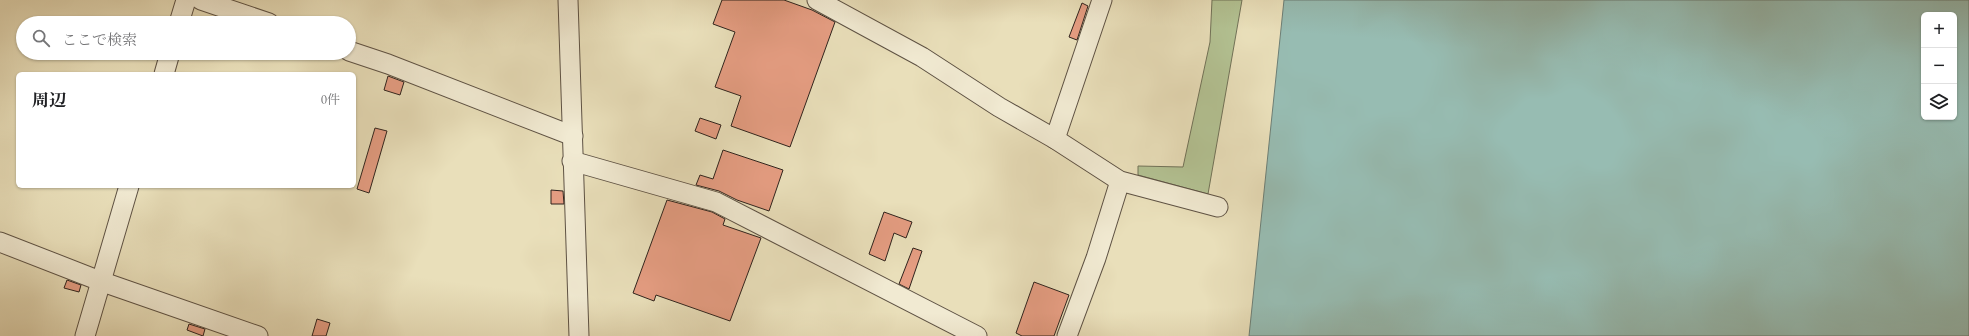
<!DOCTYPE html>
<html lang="ja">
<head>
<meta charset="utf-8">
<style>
  :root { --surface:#fff; --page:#f6f6f6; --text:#202124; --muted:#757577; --line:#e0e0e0 }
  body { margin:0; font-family:"EB Garamond","Noto Serif JP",serif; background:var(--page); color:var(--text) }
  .controls { position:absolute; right:12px; top:12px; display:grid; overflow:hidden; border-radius:6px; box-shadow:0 1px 3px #0004 }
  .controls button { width:36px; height:36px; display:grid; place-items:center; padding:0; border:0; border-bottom:1px solid var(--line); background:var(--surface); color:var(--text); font:20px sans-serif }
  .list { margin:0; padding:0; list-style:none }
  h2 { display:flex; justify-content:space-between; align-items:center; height:52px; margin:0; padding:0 16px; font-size:17px }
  h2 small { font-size:13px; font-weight:400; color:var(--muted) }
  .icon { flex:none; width:22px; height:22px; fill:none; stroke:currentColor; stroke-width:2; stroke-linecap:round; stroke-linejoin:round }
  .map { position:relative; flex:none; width:1969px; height:336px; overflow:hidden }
  .search { position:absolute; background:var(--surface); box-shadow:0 1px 3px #0004; left:16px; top:16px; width:340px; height:44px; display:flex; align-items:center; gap:10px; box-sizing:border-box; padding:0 14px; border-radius:22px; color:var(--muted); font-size:15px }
  .panel { position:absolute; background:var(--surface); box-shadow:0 1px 3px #0004; left:16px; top:72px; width:340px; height:116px; border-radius:6px }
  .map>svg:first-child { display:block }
  .green { fill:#b3c293; stroke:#717258 }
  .water { fill:#97bcb2; stroke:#6d7f76; fill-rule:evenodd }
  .building { fill:#e59d82; stroke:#2f231d }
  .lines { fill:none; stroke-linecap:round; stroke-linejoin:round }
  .minor-casing { stroke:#5e5244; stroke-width:21 }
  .minor { stroke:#f1ead2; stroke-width:19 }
</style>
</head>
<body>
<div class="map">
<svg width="1969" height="336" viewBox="0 0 1969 336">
  <rect width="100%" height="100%" fill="#e9dfba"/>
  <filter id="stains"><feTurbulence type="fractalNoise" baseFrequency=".005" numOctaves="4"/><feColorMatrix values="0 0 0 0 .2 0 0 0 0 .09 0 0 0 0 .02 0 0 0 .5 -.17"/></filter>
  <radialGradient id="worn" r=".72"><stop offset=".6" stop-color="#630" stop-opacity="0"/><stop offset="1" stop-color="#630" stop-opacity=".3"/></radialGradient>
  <polygon class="green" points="1212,0 1242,0 1208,194 1138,175 1138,166 1183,167 1210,42"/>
  <path class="water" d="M1284,0H1969V336H1249ZM1924,15H1954V117H1924Z"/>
  <g class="building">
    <polygon points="722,0 784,0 812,10 835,22 790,147 731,126 741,96 715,87 735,32 713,24"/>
    <polygon points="1082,3 1088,6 1077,40 1069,37"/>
    <polygon points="388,76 404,82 400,95 384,90"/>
    <polygon points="700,118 721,125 716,139 695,131"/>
    <polygon points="375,128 387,131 369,193 357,189"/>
    <polygon points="723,150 783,170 769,211 737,200 719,191 696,185 700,175 713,179"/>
    <polygon points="551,190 563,191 564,204 551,204"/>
    <polygon points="667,200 712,212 725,219 723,225 761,238 730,321 656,295 654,301 633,293"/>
    <polygon points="884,212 912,222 906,238 894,233 885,261 869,254"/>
    <polygon points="913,248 922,251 909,289 899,284"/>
    <polygon points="67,280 81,285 79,292 64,288"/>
    <polygon points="1034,282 1069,295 1054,336 1022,336 1016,333"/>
    <polygon points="317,319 330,323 326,336 312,336"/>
    <polygon points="189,324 205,329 203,336 187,330"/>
  </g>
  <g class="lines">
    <g class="minor-casing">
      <g id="minor">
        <polyline points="201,0 269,23"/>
        <polyline points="568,0 579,336"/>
        <polyline points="817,0 922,57 999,107 1055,139 1120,181 1218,207"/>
        <polyline points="179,23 186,0"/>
        <polyline points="349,51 388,64 573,136"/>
        <polyline points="164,74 170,53"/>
        <polyline points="1055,139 1102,0"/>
        <polyline points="572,161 716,202 977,336"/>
        <polyline points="0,242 100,281 258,336"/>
        <polyline points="85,336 129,186"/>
        <polyline points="1067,336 1096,258 1120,181"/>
      </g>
    </g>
    <use href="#minor" class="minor"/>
  </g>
  <rect width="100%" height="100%" filter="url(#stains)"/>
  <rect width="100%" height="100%" fill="url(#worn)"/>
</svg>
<div class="controls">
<button>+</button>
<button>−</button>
<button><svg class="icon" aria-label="layers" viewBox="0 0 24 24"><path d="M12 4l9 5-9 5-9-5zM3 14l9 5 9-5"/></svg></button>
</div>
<div class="search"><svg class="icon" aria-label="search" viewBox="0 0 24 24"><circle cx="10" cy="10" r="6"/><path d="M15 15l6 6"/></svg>ここで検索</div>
<section class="panel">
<h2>周辺<small>0件</small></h2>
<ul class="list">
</ul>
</section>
</div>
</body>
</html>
